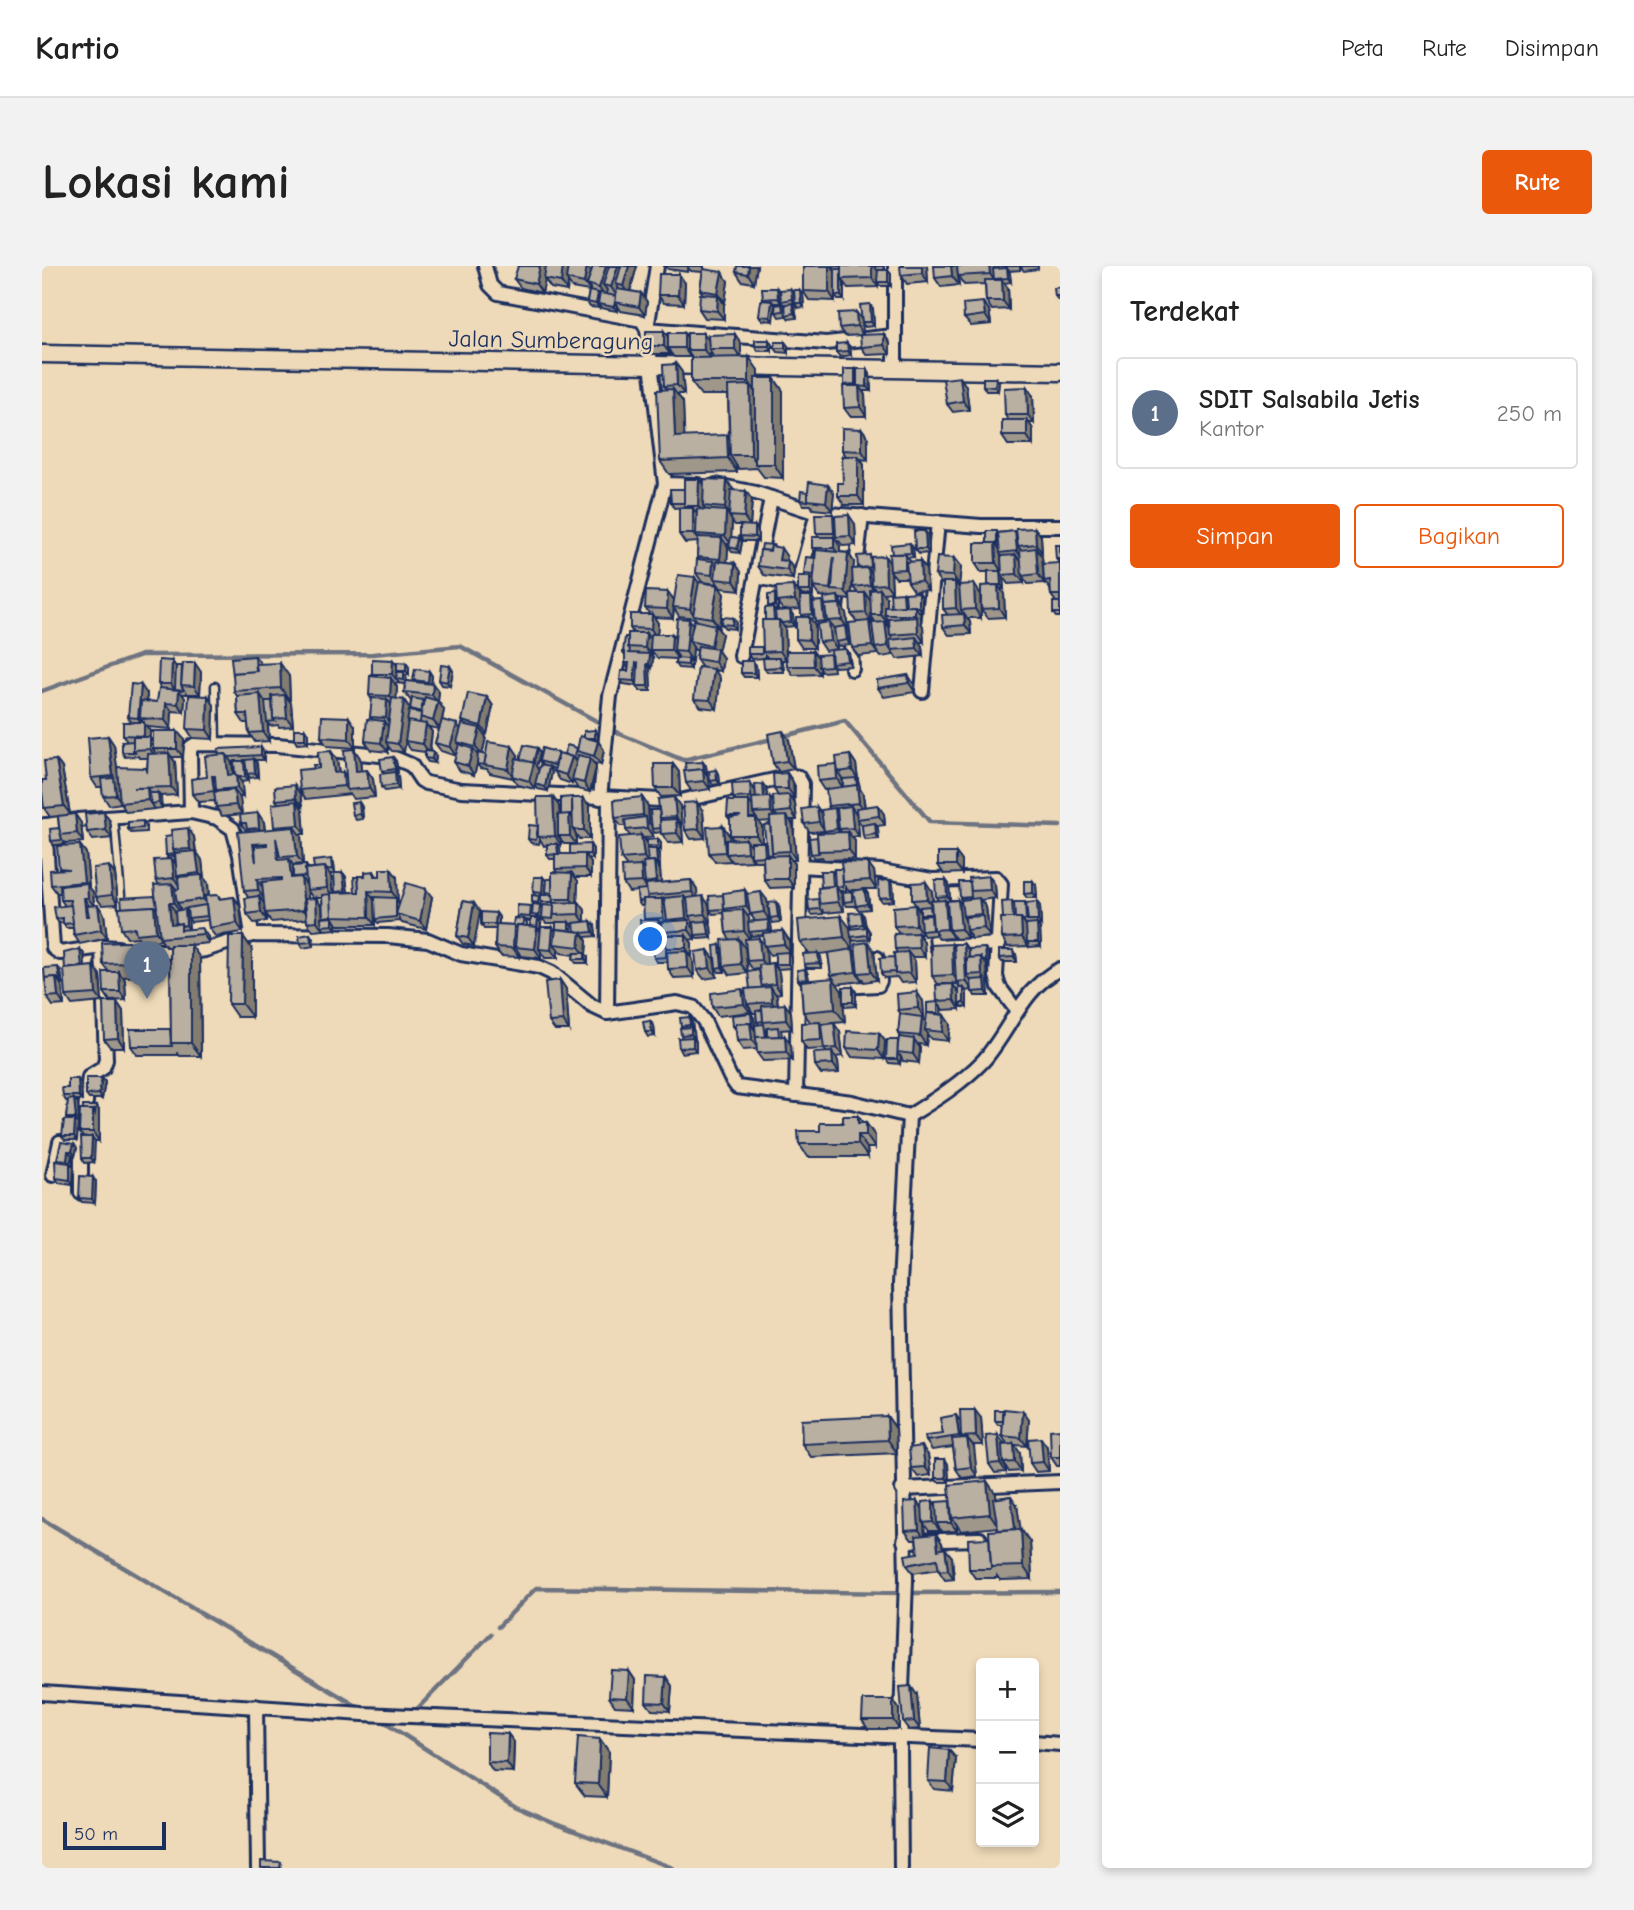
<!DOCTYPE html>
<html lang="id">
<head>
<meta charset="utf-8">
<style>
  :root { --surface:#fff; --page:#f2f2f2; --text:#222; --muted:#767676; --line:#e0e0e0; --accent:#ea580c }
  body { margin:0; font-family:"Comic Neue",sans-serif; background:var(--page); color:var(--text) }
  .controls { position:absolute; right:21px; bottom:21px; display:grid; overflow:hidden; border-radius:7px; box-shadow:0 4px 10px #0003 }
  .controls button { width:63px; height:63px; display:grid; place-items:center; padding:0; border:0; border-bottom:2px solid var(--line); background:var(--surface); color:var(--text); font:35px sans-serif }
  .scale { position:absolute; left:21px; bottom:18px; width:103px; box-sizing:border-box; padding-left:7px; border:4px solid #1b2f5e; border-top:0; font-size:19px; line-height:24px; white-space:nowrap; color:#1b2f5e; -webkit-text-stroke:5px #eedab8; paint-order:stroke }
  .you { position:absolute; left:609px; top:674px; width:24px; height:24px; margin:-18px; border:5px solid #fff; border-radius:50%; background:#1a73e8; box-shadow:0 0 0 10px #1a73e833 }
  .badge { display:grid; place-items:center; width:46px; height:46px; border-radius:50%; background:var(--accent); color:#fff; font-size:23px; font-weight:700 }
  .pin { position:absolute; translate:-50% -58px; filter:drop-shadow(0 2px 4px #0008) }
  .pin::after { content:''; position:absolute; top:37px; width:24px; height:21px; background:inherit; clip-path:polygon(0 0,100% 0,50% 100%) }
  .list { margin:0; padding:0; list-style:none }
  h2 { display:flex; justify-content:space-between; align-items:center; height:91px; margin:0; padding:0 28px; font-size:30px }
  h2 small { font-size:23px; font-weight:400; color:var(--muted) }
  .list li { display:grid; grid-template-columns:46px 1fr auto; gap:21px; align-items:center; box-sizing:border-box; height:112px; margin:0 14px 14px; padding:0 14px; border:2px solid var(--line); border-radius:7px }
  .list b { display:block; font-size:26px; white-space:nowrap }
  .list p { margin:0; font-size:23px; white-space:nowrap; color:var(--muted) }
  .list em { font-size:23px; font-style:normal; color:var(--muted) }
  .actions { display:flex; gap:14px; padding:21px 28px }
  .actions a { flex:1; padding:16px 0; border:2px solid var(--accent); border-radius:7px; text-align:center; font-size:24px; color:var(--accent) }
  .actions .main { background:var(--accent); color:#fff }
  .icon { flex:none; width:38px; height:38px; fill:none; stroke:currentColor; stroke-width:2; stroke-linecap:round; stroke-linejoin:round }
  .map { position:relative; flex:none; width:1018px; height:1602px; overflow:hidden; border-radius:7px }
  header { display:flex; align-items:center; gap:42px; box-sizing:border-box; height:98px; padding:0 35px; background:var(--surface); border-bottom:2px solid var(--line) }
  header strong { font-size:33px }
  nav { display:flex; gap:38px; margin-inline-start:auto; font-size:24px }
  .intro { display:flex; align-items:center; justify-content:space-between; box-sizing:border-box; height:168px; padding:0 42px }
  h1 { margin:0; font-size:49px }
  .button { padding:18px 32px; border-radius:7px; background:var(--accent); color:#fff; font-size:24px; font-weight:700 }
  main { display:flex; gap:42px; padding:0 42px }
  aside { flex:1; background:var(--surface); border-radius:7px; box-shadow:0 4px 10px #0003 }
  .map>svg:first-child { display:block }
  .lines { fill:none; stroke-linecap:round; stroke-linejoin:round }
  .stream { stroke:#6e7381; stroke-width:4.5 }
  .service-casing { stroke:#1b2f5e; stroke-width:11 }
  .minor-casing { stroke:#1b2f5e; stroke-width:18 }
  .tertiary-casing { stroke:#1b2f5e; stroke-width:21 }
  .service { stroke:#eedab8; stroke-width:6 }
  .minor { stroke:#eedab8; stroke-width:12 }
  .tertiary { stroke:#eedab8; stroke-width:16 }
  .wall { fill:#a0978b; stroke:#1b2f5e; stroke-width:2; fill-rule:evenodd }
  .shaded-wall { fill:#827b71; stroke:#1b2f5e; stroke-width:2 }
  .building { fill:#bab0a2; stroke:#1b2f5e; stroke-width:2; fill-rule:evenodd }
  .labels { text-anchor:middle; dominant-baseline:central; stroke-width:5; stroke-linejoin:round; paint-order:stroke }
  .street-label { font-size:24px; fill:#1b2f5e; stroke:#eedab8 }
</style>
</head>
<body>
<header>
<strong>Kartio</strong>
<nav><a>Peta</a><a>Rute</a><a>Disimpan</a></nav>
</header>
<div class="intro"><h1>Lokasi kami</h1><a class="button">Rute</a></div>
<main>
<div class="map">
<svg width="1018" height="1602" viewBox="0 0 1018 1602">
  <rect width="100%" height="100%" fill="#eedab8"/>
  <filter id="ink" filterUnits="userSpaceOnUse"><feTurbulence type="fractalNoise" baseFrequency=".0143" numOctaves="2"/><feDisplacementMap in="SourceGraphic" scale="14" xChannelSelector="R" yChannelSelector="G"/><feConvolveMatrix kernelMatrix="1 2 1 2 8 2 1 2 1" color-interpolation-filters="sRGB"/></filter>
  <g filter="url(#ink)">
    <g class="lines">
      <g class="stream">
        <polyline points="0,425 99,389 331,388 418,380 578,468 641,494 730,473"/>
        <polyline points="738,471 803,455 888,556 1018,560"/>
        <polyline points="0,1253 323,1445"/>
        <polyline points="869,1327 1018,1326"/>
        <polyline points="456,1361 494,1322 860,1327"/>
        <polyline points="362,1445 375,1443 449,1368"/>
        <polyline points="337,1453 474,1541 511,1557 631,1602"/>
      </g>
      <g class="service-casing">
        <g id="service">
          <polyline points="173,420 174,479"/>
          <polyline points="72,552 80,640"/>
        </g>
      </g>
      <g class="minor-casing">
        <g id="minor">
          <polyline points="443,0 448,19 456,27 600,54 605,63 623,218 656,219"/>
          <polyline points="615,0 605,63 784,77 852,70"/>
          <polyline points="853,103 853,0"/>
          <polyline points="674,219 714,227 775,247 939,260 1018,260"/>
          <polyline points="714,311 751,318 756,317 775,247"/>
          <polyline points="699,390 729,232"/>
          <polyline points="810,403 808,352 820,250"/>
          <polyline points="880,425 896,256"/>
          <polyline points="558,532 568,430 623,218"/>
          <polyline points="149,546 148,486 149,481 154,478 235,479 348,490 369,499 379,514 384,517 420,524 638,535 750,510 756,511 760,518 754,829"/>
          <polyline points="3,559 11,682 18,687 60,681 76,682"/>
          <polyline points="0,560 35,554 149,546 175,552 191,563 198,589 210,669"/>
          <polyline points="758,600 839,605 890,614 954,612 959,618 954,710 957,721 975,745"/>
          <polyline points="890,614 895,681 956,678"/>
          <path d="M104,684L144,687L163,684L210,669L346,670L386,674L419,688L497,701L510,707L550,740L565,747L635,737L651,741L662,755L688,811L695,821L810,836L867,850C893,834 920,817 941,795C968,765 980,722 1018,703"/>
          <polyline points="781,722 836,719 838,715 835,692"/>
          <polyline points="565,747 567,532"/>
          <polyline points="11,909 18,876 39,877"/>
          <polyline points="39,927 39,877 47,811 61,802 64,794 60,681"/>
          <polyline points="860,1223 1018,1216"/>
          <polyline points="862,1275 938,1273"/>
          <polyline points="0,1427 321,1448 939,1474"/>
          <polyline points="214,1440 216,1602"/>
          <polyline points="992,1476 1018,1478"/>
          <polyline points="859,1602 858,1479 864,1314 858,1018 867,850"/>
        </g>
      </g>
      <g class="tertiary-casing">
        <g id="tertiary">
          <polyline points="0,88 669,100"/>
          <polyline points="691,100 1018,106"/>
        </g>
      </g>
      <use href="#service" class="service"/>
      <use href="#minor" class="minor"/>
      <use href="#tertiary" class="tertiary"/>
    </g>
    <g class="wall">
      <polygon points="545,0 549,6 551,0 595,0 588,25 599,27 605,36 603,49 579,45 576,40 575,45 559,42 557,40 557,42 548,41 545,36 547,25 530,22 526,16 525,25 509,22 503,14 500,27 479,22 472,13"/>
      <polygon points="623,0 662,0 662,3 686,15 683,36 681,35 682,38 682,53 663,52 657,43 661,28 658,24 661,6 649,5 646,2 646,6 626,3"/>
      <polygon points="715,0 712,17 700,15 694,6"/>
      <polygon points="761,0 842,0 842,4 849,8 849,20 838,20 836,17 836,21 806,22 802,17 802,34 796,34 793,30 793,35 767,34 761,25"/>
      <polygon points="885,0 886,16 865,18 859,9"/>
      <polygon points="915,0 917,19 899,21 893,12"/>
      <polygon points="915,0 953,0 953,3 957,3 955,0 978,0 978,4 967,5 969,16 962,17 966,22 967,43 950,44 944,35 943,18 922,19 916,10"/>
      <polygon points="978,0 996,0 996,3 982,5"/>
      <polygon points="643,17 642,38 622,37 616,29"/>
      <polygon points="1018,21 1018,34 1016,34 1013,30"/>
      <polygon points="735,22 738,26 749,23 752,27 761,28 762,41 756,42 753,37 751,38 753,41 755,52 747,53 744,49 742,39 739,35 738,27 739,37 731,37 731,55 720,54 717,50 722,34 721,33"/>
      <polygon points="743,42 744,50 737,51 734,46"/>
      <polygon points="831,43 832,60 823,61 820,57 821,69 803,70 797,62 814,46 820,54"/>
      <polygon points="947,44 949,58 929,60 922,52"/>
      <path d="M622,65L626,70L642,67L645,71L667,74L699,77V91L716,104V112H732L741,125V212L722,211L715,202L697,203L694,199L695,206L627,208L618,195L625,123L622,120L634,98L640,106L642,128H635L641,136L642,171L687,173L686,129H659L649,116L650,92L648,89V91H632L628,86V88H610L604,80ZM668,85L672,92H668Z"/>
      <polygon points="727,74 730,79 730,85 716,85 713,80"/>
      <polygon points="743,76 746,80 746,87 736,86 733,82"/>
      <polygon points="848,77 848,88 825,89 819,81"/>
      <polygon points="808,81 809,89 798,91 794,86"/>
      <polygon points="813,103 815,106 825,103 828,108 829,125 821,125 823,129 824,150 808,150 802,142 803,120 802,119"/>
      <polygon points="957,116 956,125 944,125 941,120"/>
      <polygon points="924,120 927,144 911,146 905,138"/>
      <polygon points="991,130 992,157 987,157 991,163 991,179 966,179 960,170 966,154 963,149"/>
      <polygon points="820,163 826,171 826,194 819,193 822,199 822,239 802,239 796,230 801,217 804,190 800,184"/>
      <polygon points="657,213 662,220 691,223 691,224 710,234 708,260 713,260 716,265 716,275 701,275 698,270 700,259 693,259 690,255 689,271 697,272 700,276 698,287 690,286 687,281 688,278 684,278 686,281 685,296 693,297 699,306 698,324 679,322 676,318 660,316 654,307 657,294 655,291 656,276 643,277 637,268 644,242 643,241 632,242 629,237 642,223"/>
      <polygon points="786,219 792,227 790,245 771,243 769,239 761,239 758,234 766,226"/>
      <path d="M793,250L813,258L814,279L801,280L797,275L795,276L798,280V286L806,287L812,296L811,303H817L828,289L829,291L848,297L850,288L868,277L871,282L872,291L865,292L868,296L878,295L884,304L886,324L872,325L866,316L865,312H854L849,306L850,326L841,327L845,332V341H849L864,330L877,326L880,331V346H877L879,349V357L881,360L882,376H877L880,380L881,390L855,393L852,388V389L839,391L835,386L836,388L816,390L810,382L815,356L809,348V334L798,333L800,340L804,347L806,363H804L808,379L797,380L795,377V383L783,385L777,376L775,358L773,352L768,353L773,359V382H760L754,373L760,351L759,349L769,330L772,336L780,335L783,339L790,331L777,330L771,321L772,313H769L771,315V329H760L756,325L764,311L762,308L773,292L774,287L770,282L777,271L774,267ZM811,310V321L816,327H810ZM830,351L834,357L830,360L828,356H830Z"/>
      <polygon points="973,265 975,268 999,270 1000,287 997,287 1000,291 1002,308 1017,297 1014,293 1018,279 1018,351 1014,351 1011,347 1014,336 1009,329 1008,323 1002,315 1002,317 986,318 981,311 982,317 966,318 961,311 962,323 959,323 962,328 963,351 946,352 939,343 946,319 946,306 939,306 933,297 945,277 956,267"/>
      <polygon points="886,269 887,287 877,288 873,283"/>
      <polygon points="732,281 745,291 745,295 746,295 752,304 751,313 722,309 716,300"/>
      <polygon points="919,301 917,319 938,327 939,352 926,352 928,356 929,368 907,369 901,361 906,349 901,343 901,318 900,318 893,309"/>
      <path d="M656,317L682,328L677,361L674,360L680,368L676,385L681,392L679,405L672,404L678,412L675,443L659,441L652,433L660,402L654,393L655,384H653L651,381L650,395L647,394L649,398V403L636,402L633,398L634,393L615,392L610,385V390L611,392L610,402H608L609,425H598L595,420L582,418L578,414L586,405V401L583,397V389L581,386L586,371L591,367L588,362L608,348L603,342L626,326L632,334ZM632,342L637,350L653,352L655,355L651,358L647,353L633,373L615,368L616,357L611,351L631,352Z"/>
      <polygon points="751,320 758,328 759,343 741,344 736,337 736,344 733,344 734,345 751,349 752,360 743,361 744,394 739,394 741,397 742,406 725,406 722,402 726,392 723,389 723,392 709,393 706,388 721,382 723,354 727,342 726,340 734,331"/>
      <polygon points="694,356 693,363 683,362 679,358"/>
      <polygon points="804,383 807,387 809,400 793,401 791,399 792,405 780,406 778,402 778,408 751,409 745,400 776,391 789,391"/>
      <polygon points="213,390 219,398 247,410 248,435 247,435 249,437 251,460 237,461 236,459 228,460 226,457 227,475 213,476 207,467 206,457 202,457 196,448 195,430 192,425"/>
      <path d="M351,394L355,400L364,397L367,401V409H364L365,415L372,416L371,414L387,405L390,410L389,417L397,426L396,435L402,444L400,454L418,463L422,458L420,455L445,431L451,440L445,468H442L444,471L440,488L476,489V493L478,494L498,487L494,500L497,504L500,499L497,495L516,487L517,488H522L535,482L542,472L553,464L556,469V475L562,484L559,499L552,497L554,501L548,526L536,523L531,515L530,518L518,514L512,505V503L508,501L510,506L506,525L496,523L494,520L493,523L476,519L471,512L448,507L445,503L438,502L435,498L432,509L418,505L412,496L414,490L399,485L393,477L397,463L387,461L390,466L388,485L391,486L394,490L393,497L386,496L383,492V486L369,484L363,476L362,486L350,485L346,480V486L329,484L323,475L331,454L328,451L330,434L327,429L332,411L330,408ZM352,417L363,418L362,426L369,435L368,443L362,434L354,433L355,421Z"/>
      <polygon points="130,395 134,402 159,406 158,428 146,428 145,427 145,428 140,428 143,432 142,446 130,445 129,463 105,461 108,465 108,472 111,475 142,473 141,491 130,491 133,496 135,529 118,530 120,542 112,543 112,541 112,543 84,546 79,537 67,539 61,530 60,521 55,521 49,512 66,470 72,479 77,518 105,503 106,492 97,492 96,490 83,491 80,486 85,476 81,469 89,456 86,451 105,428 105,435 115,436 119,422 116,418"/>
      <polygon points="714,399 715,411 702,411 699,407"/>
      <polygon points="408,400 411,405 408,420 400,419 397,414"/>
      <polygon points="866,409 872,418 873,426 842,431 836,422"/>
      <polygon points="166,430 172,439 171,473 151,472 145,463"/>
      <polygon points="313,460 313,482 285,480 279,471"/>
      <polygon points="263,463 266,468 266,477 255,478 252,473"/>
      <polygon points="747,474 752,503 737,506 731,497"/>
      <polygon points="312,483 318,492 319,505 325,504 331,513 333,531 311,533 308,528 264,533 258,524 272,503 277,499 289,485 295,494 297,506 304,510"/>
      <path d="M222,486V494H213L215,497L216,511L208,512L206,509V515L199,516L201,531H197L200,548L180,550L174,541L173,535L156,536L150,528L165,511L177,489ZM190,496H192L193,508H191Z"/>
      <polygon points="808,489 814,498 816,513 815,513 817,517 818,523 821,528 823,541 842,548 843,559 835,560 837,573 824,574 821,570 820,560 816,554 817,570 810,571 813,575 813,593 782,594 780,591 772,592 769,588 775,571 783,567 782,565 768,566 762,558 779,545 788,543 786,540 785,524 782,524 776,515 794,498 795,500"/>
      <polygon points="351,491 354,495 356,507 354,508 356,510 357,523 343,525 339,521 342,507 340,505"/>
      <polygon points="14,494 20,502 28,548 39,557 41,576 24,577 22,576 23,578 12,579 9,575 17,562 16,550 8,551 2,542 4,514"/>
      <polygon points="631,498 637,506 638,530 619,531 613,522"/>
      <polygon points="664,500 668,523 650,526 644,517"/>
      <path d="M745,507L751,516L752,531H749L753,538L755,554H748L751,559L754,594H749L752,598V621L728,622L722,613L721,595H713L711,593V595L691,596L689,594V595L673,596L667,587L681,560L687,569L688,574L691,573L688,569V554L685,550L693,535L691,532L708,517L714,526L724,522L725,532L728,531L731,536L736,530L732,523ZM713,550L717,556L728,555L724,578L720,576V560Z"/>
      <polygon points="677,508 678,518 671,519 668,515"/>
      <path d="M259,528L261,540L258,541L261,544L263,568H257L259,570L261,598L251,599L252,600L264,599L266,602H272L289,593L292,598L293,607H301L304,611L306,626H313L323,610L332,605L335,610H338L349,603L355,611V635L357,639L390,631L384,663L360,657L357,653V655L336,657L333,653L332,634L333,659H295L294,657V663L283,664L281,662V664L271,665L265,656V653L229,656L225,649V655L212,657L205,648L206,631L202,625L204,565L199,557L222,556L223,564L233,563L232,561L236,537L234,534ZM288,608H292L293,627H291ZM266,625L271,632H280L282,652H281L280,641L274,632L266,633Z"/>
      <path d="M511,531L517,540L518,549L541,532L548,540V573H537L534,568V578H522L519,574V579H516L518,582V588H528L551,583V593H546L549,597V611H533L536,615L535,636H537L543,644V655L553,659L554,670L543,671L545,675L544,688L546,691V697H534L531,693L532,689L519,687L516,683V692H503L499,686V692L479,690L477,687V691L459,690L453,681L454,663H442L439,658L454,647L457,651V658L471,659L476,652L475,650L489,640L491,643V638L490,636L493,629L491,626L501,611L505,616L503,629H506L504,626L510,613L515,606L513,603V593H508L505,589V579L502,580L498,573L497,578L489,577L486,573L496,560ZM501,653L504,657H514V666L511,661H499V657L497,654H500ZM483,654L489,655L488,660H485V657ZM532,657L533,665H530V660L528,658Z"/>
      <polygon points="600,531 606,540 607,557 609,559 617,544 638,540 640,559 638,559 640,562 641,576 626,577 619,566 613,567 610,564 611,571 602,572 605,577 619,577 619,584 615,584 617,587 618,601 617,601 618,604 619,617 649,614 655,623 655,631 667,639 669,657 667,657 669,660 670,672 656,673 653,669 653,665 653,673 647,674 650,677 650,691 649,691 651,694 652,711 632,712 626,703 626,696 615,696 612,692 624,680 624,673 622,670 623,675 605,676 599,667 603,654 602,653 602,640 599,640 596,636 595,625 587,626 581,617 585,601 579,593 588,570 584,564 584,560 579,560 573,552"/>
      <polygon points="317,536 320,541 321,553 314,554 311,549"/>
      <polygon points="661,545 663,572 649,573 643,564"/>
      <polygon points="68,555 70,572 51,574 45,566"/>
      <polygon points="101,555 104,560 104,566 89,567 86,563"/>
      <polygon points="152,571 154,585 160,594 162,612 166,617 167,630 176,629 179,633 192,631 198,640 201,666 173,670 167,662 166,654 149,656 146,652 147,663 166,671 167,677 146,679 158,692 159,790 138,790 136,788 136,789 95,789 89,780 129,763 128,681 124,681 119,674 111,675 120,688 121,709 81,711 83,714 84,734 68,735 62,726 67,706 61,698 99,676 96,671 85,672 79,663 80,642 113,630 117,619 114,614 126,591 124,589"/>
      <polygon points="38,579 44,587 47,621 51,626 52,639 62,648 65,672 38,678 32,669 31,662 24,662 21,657 17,657 14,653 23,640 19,634 19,627 15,627 9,619 18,603 17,602"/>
      <polygon points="914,587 920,595 920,607 902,608 896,599"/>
      <polygon points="790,605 792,608 832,605 834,623 823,623 826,628 828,643 817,644 813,640 805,640 802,636 810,625 812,628 819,624 807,624 804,621 804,625 798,625 800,629 802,645 783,647 780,643 781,648 770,649 767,644 777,633 779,621"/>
      <polygon points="73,609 76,638 60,639 54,631"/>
      <polygon points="947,610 953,619 954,632 939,634 944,641 948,671 930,673 924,664 923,654 925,672 914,673 911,670 911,672 897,673 893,666 893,669 882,670 880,667 880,668 877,668 882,676 883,691 870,691 873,695 874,716 859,717 855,711 842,712 839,707 855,687 853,683 857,668 852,660 873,639 878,647 878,643 877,643 870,634 890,625 891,635 896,634 894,631 904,614 907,618 908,634 916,634 920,639 919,634 918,632 928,616"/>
      <polygon points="851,619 852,635 840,636 837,632"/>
      <polygon points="994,619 995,632 985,632 982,628"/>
      <path d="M703,624L706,629L725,634L727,655L729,658L730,666L741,665L747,674L748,687H746L749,691V702L736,703L733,698V688L728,689L724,682L725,698L731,697L737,706L739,727L734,728L735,730L736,738L749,746L750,763L739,764L740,770L749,779L750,794L721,795L715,787V783L701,784L695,775L694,764L691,760L709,747L712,752L714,764L717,759L715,756L714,747H711L708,742V746L676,750L670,741L700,723L704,729L708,723L717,704V703L711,704L705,695L704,692L706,707L688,709L683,701V706H677L674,702L678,679L681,684L688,674L684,667L682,647L671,648L668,644L681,629ZM709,649L713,655L707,656L705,650ZM708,667L710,670L721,669L722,678L708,673Z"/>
      <polygon points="421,635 432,680 421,678 415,670"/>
      <polygon points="970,635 972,638 983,636 984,638 995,636 998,640 999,659 996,659 998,662 999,680 988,681 986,678 986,680 966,681 960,672 961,652"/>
      <polygon points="734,636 737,640 739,656 731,657 728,652"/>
      <polygon points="822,650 824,661 828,666 828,673 812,675 809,672 811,684 814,687 832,685 835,714 822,716 820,712 820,715 795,718 789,709 786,687 777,688 779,691 780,702 765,702 762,698 767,687 758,676 811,663 809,660"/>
      <polygon points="268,668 271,673 272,680 261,682 258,677"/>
      <polygon points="201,670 210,683 210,751 195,751 186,738"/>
      <polygon points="922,678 927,685 943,682 946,687 947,699 944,699 947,730 933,730 930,724 924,725 925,726 925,741 920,741 918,738 918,743 901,744 895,735 917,726 918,722 915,718 896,718 890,710"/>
      <polygon points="38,683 42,688 43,701 52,700 58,709 60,736 30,739 24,730 23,703"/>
      <polygon points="666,684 672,693 675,711 662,713 655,704"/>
      <polygon points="974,688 975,696 960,696 957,692"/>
      <polygon points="763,703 766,708 767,714 800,725 801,735 811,721 814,726 814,740 804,741 801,736 803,756 779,758 798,766 801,790 794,791 796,795 797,807 779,808 773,799 784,786 782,783 765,784 759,775 769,757 761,746 759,718 756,714"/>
      <polygon points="19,706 22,739 11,740 5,731"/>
      <polygon points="518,714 524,723 527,764 513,764 507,756"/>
      <polygon points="881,735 882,751 881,751 884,756 899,741 899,749 908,758 906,775 889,773 885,768 884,779 876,778 878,782 877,797 861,795 859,791 858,798 847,797 844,793 856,774 859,772 856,768 859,748 856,744"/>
      <polygon points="75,736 81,745 82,781 68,781 62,773"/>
      <polygon points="647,751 650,756 654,785 640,787 637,782 640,772 639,769 640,761 639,760"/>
      <polygon points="608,755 612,760 613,770 606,771 603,766"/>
      <polygon points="837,767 843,775 842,793 810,791 804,782"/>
      <polygon points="60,812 63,816 60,833 47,833 44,829"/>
      <polygon points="39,817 40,834 33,834 36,837 37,856 34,856 36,858 35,874 23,874 20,870 25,854 24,852 26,835 24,835 21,830 26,822"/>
      <polygon points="54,840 57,844 57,875 52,875 52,896 43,897 40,892 41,871 37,866 41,844"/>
      <polygon points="816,850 821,857 824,857 833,870 833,882 825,882 826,891 766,891 757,878 778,865"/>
      <polygon points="32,878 35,882 33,890 30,889 28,897 32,901 31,919 17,917 14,912 18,896 15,893"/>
      <polygon points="54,916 53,937 40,936 37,932"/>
      <polygon points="961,1144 962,1145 987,1154 985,1180 972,1179 978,1187 979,1205 967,1206 964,1201 964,1206 953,1207 947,1198 962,1178 962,1179 966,1179 960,1170 961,1159 956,1159 953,1155"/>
      <polygon points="845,1150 854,1163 855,1187 769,1191 760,1178"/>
      <polygon points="939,1152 941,1179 931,1179 935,1210 920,1212 914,1203 911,1181 890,1184 884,1175 901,1168 919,1155"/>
      <polygon points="1018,1163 1018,1200 1015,1200 1009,1191"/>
      <polygon points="1005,1181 1007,1205 994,1206 988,1197"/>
      <polygon points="886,1189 889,1209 876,1211 869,1202"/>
      <polygon points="903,1193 906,1198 907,1216 896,1216 893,1212"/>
      <polygon points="954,1228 954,1232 969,1230 975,1239 978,1263 988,1276 990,1313 958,1314 955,1310 955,1312 933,1312 927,1303 947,1272 956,1264 955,1261 919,1265 915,1259 915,1265 901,1266 897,1262 898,1265 887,1265 882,1258 883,1269 894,1268 900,1277 901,1283 910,1291 912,1313 903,1314 897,1305 897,1303 871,1307 865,1299 876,1287 874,1274 870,1274 863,1265 875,1235 880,1243 891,1235 894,1240 908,1235"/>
      <polygon points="587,1405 593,1414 592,1441 573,1440 567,1431"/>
      <polygon points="624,1411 630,1420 628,1445 610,1444 604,1436"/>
      <polygon points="875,1429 878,1463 867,1464 861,1456"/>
      <polygon points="851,1434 857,1443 857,1463 826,1463 820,1454"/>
      <polygon points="466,1468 472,1476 471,1506 451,1505 445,1496"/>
      <polygon points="558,1473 567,1486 565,1531 543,1530 533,1517"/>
      <polygon points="914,1492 911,1525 892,1523 886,1515"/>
    </g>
    <g class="shaded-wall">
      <polygon points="498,0 506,0 500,27 494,18"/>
      <polygon points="521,0 527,0 524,13 526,16 525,25 519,16"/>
      <polygon points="545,0 551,9 545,18 548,22 548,25 542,17"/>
      <polygon points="564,0 573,0 561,19 565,24 563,31 557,22"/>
      <polygon points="576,0 584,0 574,18 577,23 575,30 569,21"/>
      <polygon points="587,0 595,0 587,29 581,20"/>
      <polygon points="707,0 715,0 712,17 706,8"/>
      <polygon points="787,0 790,0 793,5 793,35 787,26"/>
      <polygon points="830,0 832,0 836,5 836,21 830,12"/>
      <polygon points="880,0 885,0 886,16 880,7"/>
      <polygon points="909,0 915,0 917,19 910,10"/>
      <polygon points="947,0 953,0 954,17 948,8"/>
      <polygon points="965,2 968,7 969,16 966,12"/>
      <polygon points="846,4 849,8 849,20 846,16"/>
      <polygon points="680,6 686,15 683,36 676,27"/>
      <polygon points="637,8 643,17 642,38 636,29"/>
      <polygon points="799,13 802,17 802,34 799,30"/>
      <polygon points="960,14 966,22 967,43 961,35"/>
      <polygon points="735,22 738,26 739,37 736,32"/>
      <polygon points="749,23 752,27 753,38 750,33"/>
      <polygon points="758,24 761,28 762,41 759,37"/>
      <polygon points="556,27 559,31 557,42 554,38"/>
      <polygon points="599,27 605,36 603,49 597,41"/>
      <polygon points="676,29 682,38 682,53 675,45"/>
      <polygon points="730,35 733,39 731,55 728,51"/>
      <polygon points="573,36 576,40 575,45 572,41"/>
      <polygon points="941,36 947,44 949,58 943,49"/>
      <polygon points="750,37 753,41 755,52 752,47"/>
      <polygon points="828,38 831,43 832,60 829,56"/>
      <polygon points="814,46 820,54 821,69 815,60"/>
      <polygon points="622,65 628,74 626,82 628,86 628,88 622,80"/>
      <polygon points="642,67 648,76 645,84 648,91 642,82"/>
      <polygon points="661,67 668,76 668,93 662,84"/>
      <polygon points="693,68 699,77 699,92 693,83"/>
      <polygon points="842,68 848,77 848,88 842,79"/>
      <polygon points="727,74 730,79 730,85 727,80"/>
      <polygon points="743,76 746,80 746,87 743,82"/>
      <polygon points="805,77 808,81 809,89 806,85"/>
      <polygon points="707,91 716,104 716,129 707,116"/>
      <polygon points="634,98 640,106 642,128 635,119"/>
      <polygon points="813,103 816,108 816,123 813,118"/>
      <polygon points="825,103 828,108 829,125 825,121"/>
      <polygon points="918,111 924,120 927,144 921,135"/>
      <polygon points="732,112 741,125 741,212 732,198"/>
      <polygon points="954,112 957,116 956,125 953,121"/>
      <polygon points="708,119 717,132 715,198 709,189"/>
      <polygon points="817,120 823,129 824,150 818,141"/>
      <polygon points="985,121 991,130 992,157 986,149"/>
      <polygon points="631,123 641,136 643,184 633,171"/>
      <polygon points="985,154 991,163 991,179 985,170"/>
      <polygon points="820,163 826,171 826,194 820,185"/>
      <polygon points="685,169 694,182 688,189 694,199 695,206 686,192"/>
      <polygon points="816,190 822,199 822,239 816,230"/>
      <polygon points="657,213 663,222 661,240 663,243 663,249 656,240"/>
      <polygon points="685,214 691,223 689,251 683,242"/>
      <polygon points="786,219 792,227 790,245 784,236"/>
      <polygon points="704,225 710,234 708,260 702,251"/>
      <polygon points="651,242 657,251 654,268 658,276 651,268"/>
      <polygon points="684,245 690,255 689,278 683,270"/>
      <polygon points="791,248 797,257 795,271 792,267"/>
      <polygon points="807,249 813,258 814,279 808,270"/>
      <polygon points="713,260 716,265 716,275 713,271"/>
      <polygon points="993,262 999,270 1000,287 994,278"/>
      <polygon points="883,265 886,269 887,287 884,283"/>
      <polygon points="973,265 979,274 976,280 980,286 981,294 975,285"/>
      <polygon points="792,271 798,280 798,291 792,282"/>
      <polygon points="680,272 686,281 685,302 678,293"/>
      <polygon points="697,272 700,276 698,287 695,283"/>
      <polygon points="868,277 871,282 872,291 869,287"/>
      <polygon points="953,277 959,285 958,287 959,289 960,306 954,297"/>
      <polygon points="739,282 745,291 744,302 737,294"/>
      <polygon points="994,282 1000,291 1002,317 996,308"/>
      <polygon points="806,287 812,296 809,334 803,325"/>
      <polygon points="863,288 869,296 869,312 863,303"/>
      <polygon points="974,289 980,297 982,317 975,308"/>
      <polygon points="843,290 849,299 848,304 849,306 850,326 844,318"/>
      <polygon points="912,292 919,301 917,319 911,310"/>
      <polygon points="671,295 677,304 673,313 676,318 670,309"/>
      <polygon points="746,295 752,304 751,313 745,304"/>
      <polygon points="878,295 884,304 886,324 879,315"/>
      <polygon points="693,297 699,306 698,324 692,315"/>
      <polygon points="826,302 833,311 830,319 834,324 834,328 828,319"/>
      <polygon points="958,305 961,309 960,309 961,311 962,323 959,319"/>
      <polygon points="653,311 659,320 652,349 648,343"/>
      <polygon points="768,311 771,315 771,329 768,325"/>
      <polygon points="913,316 919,325 920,351 914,342"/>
      <polygon points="932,318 938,327 939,352 933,343"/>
      <polygon points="676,319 682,328 677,361 670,352"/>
      <polygon points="956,319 962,328 963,351 957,342"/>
      <polygon points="751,320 758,328 759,343 753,334"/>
      <polygon points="838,323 845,332 845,349 843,349 845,352 846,357 839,349"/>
      <polygon points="626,326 632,334 631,352 625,343"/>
      <polygon points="861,326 864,331 865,346 862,341"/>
      <polygon points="877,326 880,331 880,346 877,341"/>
      <polygon points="823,327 829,336 829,349 830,356 824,347"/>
      <polygon points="733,328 736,333 735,336 736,337 736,344 733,340"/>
      <polygon points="769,330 772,334 773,352 770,348"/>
      <polygon points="796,330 799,335 800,340 804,347 806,363 800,354"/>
      <polygon points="780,335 783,340 785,359 782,355"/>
      <polygon points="873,340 879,349 879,357 881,360 882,376 876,367 875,352 873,349"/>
      <polygon points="748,344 751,349 752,360 749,356"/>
      <polygon points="610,348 616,357 615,372 609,363"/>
      <polygon points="922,348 928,356 929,368 923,359"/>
      <polygon points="767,351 773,359 773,382 767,374"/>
      <polygon points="691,352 694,356 693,363 690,359"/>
      <polygon points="647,353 653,362 647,375 651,381 650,395 644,386"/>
      <polygon points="737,354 743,362 744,394 738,385"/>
      <polygon points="827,355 833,363 833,382 836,388 830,380"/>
      <polygon points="787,356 794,365 795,383 789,375"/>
      <polygon points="843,356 850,365 848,369 850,371 851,384 849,384 852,389 846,380"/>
      <polygon points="673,359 680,368 676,385 681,392 679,405 673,396 674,387 669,380"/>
      <polygon points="803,360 806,365 808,379 805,374"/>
      <polygon points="604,367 610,376 608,384 611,392 610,402 607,398 608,388 603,382"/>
      <polygon points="630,368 636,377 632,385 636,390 636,393 629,384"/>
      <polygon points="874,371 880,380 881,390 875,382"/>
      <polygon points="804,383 807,387 809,400 806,395"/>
      <polygon points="771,385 778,394 778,408 772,400"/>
      <polygon points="738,392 741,397 742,406 739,401"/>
      <polygon points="646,393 649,398 649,403 646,399"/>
      <polygon points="351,394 357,402 355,405 357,407 354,413 357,417 350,408"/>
      <polygon points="130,395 136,404 135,427 129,418"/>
      <polygon points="711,395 714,399 715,411 712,407"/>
      <polygon points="153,397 159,406 158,428 152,420"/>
      <polygon points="238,397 247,410 248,435 239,422"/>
      <polygon points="364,397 367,401 367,409 364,405"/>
      <polygon points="594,397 597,402 595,420 592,415"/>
      <polygon points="605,398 608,402 609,425 606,420"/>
      <polygon points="408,400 411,405 408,420 405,416"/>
      <polygon points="672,403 678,412 675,443 668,434"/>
      <polygon points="387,405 390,410 389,420 386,416"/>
      <polygon points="866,409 872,418 873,426 867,417"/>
      <polygon points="349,412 355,421 354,439 348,430"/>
      <polygon points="391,418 397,426 396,435 402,444 398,463 391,455 396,437 390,429"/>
      <polygon points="99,419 105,428 103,453 98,452 108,465 108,472 114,479 111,483 114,487 114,492 108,483 108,478 102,470 102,461 96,452"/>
      <polygon points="137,424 143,432 142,446 136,438"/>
      <polygon points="218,428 224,437 227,475 221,466"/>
      <polygon points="243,429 249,437 251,460 245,452"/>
      <polygon points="166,430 172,439 171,473 165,464"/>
      <polygon points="445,431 451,440 445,468 439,460"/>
      <polygon points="345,433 352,442 350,461 344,452"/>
      <polygon points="362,434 368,443 362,486 356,478"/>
      <polygon points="124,437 130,445 129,463 123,454"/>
      <polygon points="307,451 313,460 313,482 307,473"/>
      <polygon points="342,455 348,464 344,476 346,480 346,486 339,477"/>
      <polygon points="384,458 390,466 387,487 381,478"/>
      <polygon points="415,458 421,467 415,476 417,479 414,490 408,481"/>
      <polygon points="438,462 444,471 440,489 433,481"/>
      <polygon points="263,463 266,468 266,477 263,473"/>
      <polygon points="553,464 556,469 556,475 562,484 559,499 552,490 556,476 553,472"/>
      <polygon points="135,465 142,473 141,491 135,483"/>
      <polygon points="741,465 747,474 752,503 745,495"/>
      <polygon points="66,470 72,479 80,537 74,529"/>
      <polygon points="470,480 476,489 472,512 466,503"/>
      <polygon points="219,481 222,486 222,494 219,489"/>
      <polygon points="495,482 498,487 494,500 498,506 493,523 487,515"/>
      <polygon points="312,483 318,492 320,514 314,505"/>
      <polygon points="431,483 437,491 432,509 426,500"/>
      <polygon points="289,485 295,494 298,516 292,507"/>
      <polygon points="391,486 394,490 393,497 390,493"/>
      <polygon points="127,487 133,496 135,529 129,521"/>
      <polygon points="184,488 190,497 192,518 186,509"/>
      <polygon points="808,489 814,498 816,513 810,504"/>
      <polygon points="351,491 354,495 356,507 353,503"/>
      <polygon points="530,491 536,499 530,518 524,509"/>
      <polygon points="548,492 554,501 548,526 542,517"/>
      <polygon points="212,493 215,497 216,511 213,507"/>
      <polygon points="14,494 20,502 28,548 22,540"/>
      <polygon points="202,495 205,499 206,515 203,511"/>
      <polygon points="661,496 664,500 665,509 662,505"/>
      <polygon points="631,498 637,506 638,530 631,522"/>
      <polygon points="794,498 799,506 796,506 800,512 801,522 795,513"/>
      <polygon points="507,501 510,506 506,525 503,521"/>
      <polygon points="661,503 667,512 668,523 662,515"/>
      <polygon points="325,504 331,513 333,531 327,522"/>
      <polygon points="674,504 677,508 678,518 675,514"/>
      <polygon points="301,506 307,515 305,524 302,520"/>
      <polygon points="353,506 356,510 357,523 354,519"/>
      <polygon points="745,507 751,516 752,531 746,523"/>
      <polygon points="194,508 200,517 201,531 195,522"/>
      <polygon points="170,510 176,519 174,524 177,529 172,525"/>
      <polygon points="814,512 817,517 818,523 821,528 823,546 817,537"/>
      <polygon points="708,517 714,526 715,540 709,531"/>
      <polygon points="721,518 724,522 726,537 722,532"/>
      <polygon points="253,519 259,528 261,540 254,532"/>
      <polygon points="105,522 111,531 109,538 112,543 106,534"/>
      <polygon points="192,524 198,532 200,548 194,539"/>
      <polygon points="116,527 119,531 120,542 117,537"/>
      <polygon points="747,529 753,538 755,554 749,545"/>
      <polygon points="511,531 517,540 519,570 516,570 519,574 519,579 513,570"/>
      <polygon points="600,531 606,540 607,557 610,560 611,571 605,562 604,552 601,549"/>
      <polygon points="632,531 638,540 640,559 634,551"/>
      <polygon points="728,531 734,540 732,547 735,550 735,555 729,546"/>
      <polygon points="541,532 548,540 548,573 542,564"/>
      <polygon points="255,535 261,544 263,568 257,559"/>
      <polygon points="707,535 713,544 711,547 713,550 713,560 707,552"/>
      <polygon points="317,536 320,541 321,553 318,548"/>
      <polygon points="655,536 661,545 663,572 657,563"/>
      <polygon points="836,539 842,548 843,559 837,550"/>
      <polygon points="809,540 815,549 817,570 811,562"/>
      <polygon points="775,541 781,549 783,565 777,556"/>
      <polygon points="793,542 799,551 797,563 801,568 801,571 795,563"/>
      <polygon points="62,546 68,555 70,572 64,564"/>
      <polygon points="216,547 222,556 223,571 217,562"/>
      <polygon points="33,548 39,557 41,576 35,567"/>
      <polygon points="527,548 534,557 531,564 534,568 534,578 528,570"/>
      <polygon points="745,550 751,559 754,594 748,585"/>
      <polygon points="714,552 720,560 720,578 714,569"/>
      <polygon points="634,553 640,562 641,576 635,567"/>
      <polygon points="833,557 836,562 837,573 834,568"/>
      <polygon points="681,560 687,569 689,587 684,588 689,595 683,586"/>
      <polygon points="252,561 259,570 261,598 255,590"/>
      <polygon points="146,562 152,571 154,591 148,583"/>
      <polygon points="806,566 813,575 813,593 807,584"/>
      <polygon points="599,569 605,577 608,597 606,598 602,591"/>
      <polygon points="616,573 619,577 619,584 616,580"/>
      <polygon points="704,573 710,582 709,591 711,595 705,586"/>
      <polygon points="515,578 518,582 519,592 516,588"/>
      <polygon points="548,578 551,583 551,593 548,588"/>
      <polygon points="38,579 44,587 47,621 51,626 52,640 46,632 45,621 42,616"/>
      <polygon points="614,583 617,587 618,601 615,597"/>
      <polygon points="154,585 160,594 162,612 166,617 167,642 161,633 160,613 157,607"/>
      <polygon points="914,587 920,595 920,607 914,599"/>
      <polygon points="543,588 549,597 549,611 543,602"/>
      <polygon points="746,589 752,598 752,621 746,613"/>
      <polygon points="130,593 136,601 135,610 138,613 138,621 132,612"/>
      <polygon points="247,593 253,602 255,621 249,612"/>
      <polygon points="289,593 292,598 293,608 290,603"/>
      <polygon points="612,595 618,604 620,624 614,615"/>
      <polygon points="826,597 832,605 834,623 828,614"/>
      <polygon points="67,600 73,609 76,638 70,629"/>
      <polygon points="599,600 605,608 603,617 606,622 607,624 600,616"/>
      <polygon points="283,601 289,610 291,631 285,622"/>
      <polygon points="349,603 355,611 356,635 350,626"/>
      <polygon points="301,607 304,611 306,630 303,625"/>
      <polygon points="530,607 536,615 535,642 529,633"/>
      <polygon points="947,610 953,619 954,632 948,624"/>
      <polygon points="259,611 265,620 268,653 262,644"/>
      <polygon points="501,611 505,616 503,631 500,627"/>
      <polygon points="215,613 221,622 222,633 216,624"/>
      <polygon points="649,614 655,623 656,635 650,626"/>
      <polygon points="848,614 851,619 852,635 849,631"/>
      <polygon points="904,614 907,618 908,635 905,630"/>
      <polygon points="991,615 994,619 995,632 991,627"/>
      <polygon points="884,616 890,625 891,642 885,633"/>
      <polygon points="130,618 137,626 135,637 138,641 138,646 132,637"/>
      <polygon points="794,620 800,629 802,645 796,636"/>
      <polygon points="384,623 390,631 384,663 378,655"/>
      <polygon points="822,623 826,628 828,643 825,638"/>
      <polygon points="703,624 709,633 710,649 704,640"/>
      <polygon points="326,625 332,634 333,659 327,651"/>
      <polygon points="719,626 725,634 728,655 722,646"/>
      <polygon points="217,630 223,639 223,647 225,655 219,646"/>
      <polygon points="497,630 500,634 499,640 501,643 500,654 497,650 498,640 496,637"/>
      <polygon points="642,630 648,639 647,650 650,654 650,660 653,663 653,673 647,664 647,655 644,652"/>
      <polygon points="661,630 667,639 669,657 663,648"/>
      <polygon points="192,631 198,640 201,666 195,657"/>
      <polygon points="42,632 48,641 50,659 44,650"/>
      <polygon points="274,632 280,641 281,660 280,660 281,664 275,655"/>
      <polygon points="937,632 944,641 948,671 942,662"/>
      <polygon points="620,633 626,641 625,654 627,657 627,660 621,652"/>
      <polygon points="903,634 909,642 907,664 911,672 905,663"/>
      <polygon points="916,634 922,642 921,650 923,654 925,672 919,663"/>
      <polygon points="537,636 543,644 543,657 537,648"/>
      <polygon points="734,636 737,640 739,656 736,651"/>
      <polygon points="995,636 998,640 999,659 996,655"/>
      <polygon points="127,637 134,646 136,667 129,658"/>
      <polygon points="432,637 438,646 432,680 426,672"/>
      <polygon points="56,639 62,648 65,672 59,664"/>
      <polygon points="873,639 879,648 880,665 879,665 880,668 874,659"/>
      <polygon points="112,640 118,649 119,672 114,666"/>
      <polygon points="143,643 146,648 147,664 144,659"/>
      <polygon points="701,644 707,652 708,674 702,665"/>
      <polygon points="819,646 822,650 824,662 821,658"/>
      <polygon points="454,647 457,651 457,663 453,658"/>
      <polygon points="799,650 809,663 811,684 802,671"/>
      <polygon points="291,652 294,657 294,663 291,659"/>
      <polygon points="496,652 499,657 498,665 495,661"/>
      <polygon points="979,652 985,661 986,680 980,671"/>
      <polygon points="616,654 622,662 620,666 622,670 623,675 617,666"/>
      <polygon points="726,654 729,658 730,668 727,664"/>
      <polygon points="549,655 553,659 554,670 551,666"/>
      <polygon points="665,655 669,660 670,672 667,668"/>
      <polygon points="527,656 530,660 530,668 527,664"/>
      <polygon points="995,658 998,662 999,680 996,676"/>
      <polygon points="472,659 478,667 473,681 477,687 477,691 471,682"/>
      <polygon points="495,661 501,669 497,683 499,686 499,692 493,683"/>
      <polygon points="511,661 517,670 512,678 516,683 516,692 509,684"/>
      <polygon points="825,661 828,666 828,673 825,669"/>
      <polygon points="160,662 166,671 167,677 161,668"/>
      <polygon points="741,665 747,674 748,687 742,678"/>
      <polygon points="539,666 545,675 544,688 546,691 546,697 543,693 543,689 537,681"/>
      <polygon points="876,667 882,676 883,691 877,682"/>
      <polygon points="268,668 271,673 272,680 269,676"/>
      <polygon points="644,669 650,677 650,691 644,682"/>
      <polygon points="201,670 210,683 210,751 200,738"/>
      <polygon points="717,672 724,682 725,703 719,694"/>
      <polygon points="697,673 703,682 706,707 699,698"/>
      <polygon points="111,675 120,688 121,709 112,696"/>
      <polygon points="826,676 832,685 835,714 829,706"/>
      <polygon points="910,678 916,687 917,717 911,709"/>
      <polygon points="922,678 928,686 925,709 929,715 930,724 924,715"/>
      <polygon points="149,679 158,692 159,790 149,777"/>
      <polygon points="678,679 681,684 683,706 680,701"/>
      <polygon points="943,682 946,687 947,699 944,695"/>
      <polygon points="38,683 42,688 43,709 40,705"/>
      <polygon points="811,683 817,692 816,707 820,715 814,706"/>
      <polygon points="666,684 672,693 675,711 668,702"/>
      <polygon points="971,684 974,688 975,696 972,691"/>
      <polygon points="645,685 651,694 652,711 646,702"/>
      <polygon points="746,686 749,691 749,702 746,698"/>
      <polygon points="866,686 873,695 874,716 868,707"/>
      <polygon points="776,687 779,691 780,702 777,697"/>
      <polygon points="939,691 945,700 947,730 944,725 943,713 940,708"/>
      <polygon points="731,697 737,706 739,727 733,718"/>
      <polygon points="52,700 58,709 60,736 54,728"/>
      <polygon points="16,701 19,706 21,719 18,715"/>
      <polygon points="763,703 766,708 767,718 764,713"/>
      <polygon points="77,706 83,714 84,734 78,726"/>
      <polygon points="14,711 20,720 22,739 16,730"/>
      <polygon points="791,712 800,725 803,756 793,743"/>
      <polygon points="518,714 524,723 527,764 521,755"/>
      <polygon points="911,718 917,727 918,743 912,734"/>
      <polygon points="729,721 735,730 736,745 730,736"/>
      <polygon points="811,721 814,726 814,740 811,736"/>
      <polygon points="922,722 925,726 925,741 922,737"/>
      <polygon points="700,723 706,732 705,738 708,742 708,746 702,738"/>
      <polygon points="875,726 881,735 882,751 876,742"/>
      <polygon points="75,736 81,745 82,781 76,772"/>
      <polygon points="896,736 899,741 900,752 896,747"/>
      <polygon points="743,738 749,746 750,763 744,754"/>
      <polygon points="709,747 712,752 713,763 710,759"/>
      <polygon points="902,749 908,758 906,775 900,766"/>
      <polygon points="647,751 650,756 651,763 648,759"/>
      <polygon points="880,751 886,759 883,764 885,768 884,779 878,770"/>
      <polygon points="608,755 612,760 613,770 610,766"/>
      <polygon points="708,757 714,766 716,783 710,774"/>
      <polygon points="792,757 798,766 801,790 795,782"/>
      <polygon points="649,761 652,765 653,772 649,768"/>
      <polygon points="837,767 843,775 842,793 836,784"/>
      <polygon points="743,770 749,779 750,794 744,786"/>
      <polygon points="651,771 654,775 654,785 651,781"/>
      <polygon points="872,773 878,782 877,797 871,788"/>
      <polygon points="790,786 796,795 797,807 791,798"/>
      <polygon points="855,787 859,791 858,798 855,793"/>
      <polygon points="60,812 63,816 60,833 57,828"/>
      <polygon points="36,813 39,817 40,834 37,830"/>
      <polygon points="32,833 36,837 37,856 34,852"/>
      <polygon points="54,840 57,844 57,875 51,866 51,844"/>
      <polygon points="816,850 824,861 824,857 833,870 833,882 816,857"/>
      <polygon points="33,854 36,858 35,874 32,870"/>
      <polygon points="816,869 825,882 826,891 816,878"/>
      <polygon points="50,871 53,875 52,896 49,892"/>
      <polygon points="32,878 35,882 33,890 30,885"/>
      <polygon points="26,885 30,889 28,899 25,894"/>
      <polygon points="28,897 32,901 31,919 28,914"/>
      <polygon points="51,911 54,916 53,937 50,933"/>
      <polygon points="933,1144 939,1152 941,1179 934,1170"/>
      <polygon points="981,1145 987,1154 985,1180 979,1172"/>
      <polygon points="914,1149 920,1158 919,1171 923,1176 924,1179 917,1170"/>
      <polygon points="845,1150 854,1163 855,1187 846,1174"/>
      <polygon points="956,1169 962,1178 963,1197 961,1197 964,1201 964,1206 958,1197"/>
      <polygon points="925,1172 932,1180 935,1210 929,1201"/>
      <polygon points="999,1172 1005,1181 1007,1205 1001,1196"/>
      <polygon points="972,1178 978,1187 979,1205 973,1196"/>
      <polygon points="880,1180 886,1189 889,1209 883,1201"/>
      <polygon points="903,1193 906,1198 907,1216 904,1212"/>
      <polygon points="945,1215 954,1228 957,1261 948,1248"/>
      <polygon points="969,1230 975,1239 980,1272 973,1264"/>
      <polygon points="875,1235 881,1243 883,1273 877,1264"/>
      <polygon points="891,1235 897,1244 895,1257 897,1262 898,1265 891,1256"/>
      <polygon points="908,1235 910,1252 915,1259 915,1265 909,1257"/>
      <polygon points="979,1263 988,1276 990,1313 981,1300"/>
      <polygon points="894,1268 900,1277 902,1292 896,1284"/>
      <polygon points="903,1282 910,1291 912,1313 906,1304"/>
      <polygon points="587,1405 593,1414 592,1441 585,1432"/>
      <polygon points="624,1411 630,1420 628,1445 622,1437"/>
      <polygon points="869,1420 875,1429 878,1463 872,1455"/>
      <polygon points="851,1434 857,1443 857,1463 851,1454"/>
      <polygon points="466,1468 472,1476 471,1506 465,1497"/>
      <polygon points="558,1473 567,1486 565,1531 556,1518"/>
      <polygon points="907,1484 914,1492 911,1525 905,1516"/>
    </g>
    <g class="building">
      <polygon points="476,0 498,0 494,18 472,13"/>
      <polygon points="504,0 521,0 519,16 502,13"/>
      <polygon points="526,0 545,0 542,17 524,13"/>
      <polygon points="551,0 564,0 557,22 545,18"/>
      <polygon points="567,0 576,0 569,21 561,19"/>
      <polygon points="579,0 587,0 581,20 574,18"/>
      <polygon points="695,0 707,0 706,8 694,6"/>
      <polygon points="761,0 787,0 787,26 761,25"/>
      <polygon points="799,0 830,0 830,12 799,13"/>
      <polygon points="858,0 880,0 880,7 859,9"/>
      <polygon points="892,0 909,0 910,10 893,12"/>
      <polygon points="915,0 947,0 948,8 916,10"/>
      <polygon points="965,2 966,12 952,13 951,3"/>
      <polygon points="661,3 680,6 676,27 658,24"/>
      <polygon points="793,3 799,3 799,30 793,29"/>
      <polygon points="836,4 846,4 846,16 835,16"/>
      <polygon points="617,8 637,8 636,29 616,29"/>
      <polygon points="943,14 960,14 961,35 944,35"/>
      <polygon points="1018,21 1018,30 1013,30 1012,22"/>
      <polygon points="720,22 735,22 736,32 721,33"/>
      <polygon points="575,23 599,27 597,41 573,36"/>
      <polygon points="749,23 750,33 739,35 738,24"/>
      <polygon points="752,24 758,24 759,37 753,37"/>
      <polygon points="547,25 556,27 554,38 545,36"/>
      <polygon points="558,27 574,30 572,41 556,38"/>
      <polygon points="658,28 676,29 675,45 657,43"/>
      <polygon points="719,34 730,35 728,51 717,50"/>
      <polygon points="941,36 943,49 922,52 921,38"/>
      <polygon points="750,37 752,47 744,49 743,38"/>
      <polygon points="740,38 741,45 734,46 733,39"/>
      <polygon points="828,38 829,56 820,56 818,39"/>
      <polygon points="814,46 815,60 797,62 796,47"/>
      <rect x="604" y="65" width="18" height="15"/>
      <rect x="626" y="67" width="16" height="15"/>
      <polygon points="645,67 661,67 662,84 645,84"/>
      <polygon points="693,68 693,83 667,83 666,69"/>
      <polygon points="842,68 842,79 819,81 818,69"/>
      <rect x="713" y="74" width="14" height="6"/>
      <rect x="733" y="76" width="10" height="6"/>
      <polygon points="805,77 806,85 794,86 794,78"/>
      <polygon points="707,91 707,116 649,116 649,92"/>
      <polygon points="634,98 635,119 622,120 621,99"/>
      <polygon points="802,103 813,103 813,118 802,119"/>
      <polygon points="815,103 825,103 825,121 815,120"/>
      <polygon points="918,111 921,135 905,138 901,113"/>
      <rect x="713" y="112" width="19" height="86"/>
      <polygon points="941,112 954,112 953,121 941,120"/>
      <polygon points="708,119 709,189 688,189 686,120"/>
      <polygon points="801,120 817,120 818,141 802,142"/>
      <polygon points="985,121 986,149 963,149 962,122"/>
      <polygon points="631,123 633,171 685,169 686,192 618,195 615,124"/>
      <rect x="960" y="154" width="25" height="16"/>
      <polygon points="800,162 820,163 820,185 800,184"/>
      <polygon points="800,190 816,190 816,230 796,230 796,217 801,217"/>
      <polygon points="642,213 657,213 656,240 642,240"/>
      <polygon points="662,213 685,214 683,242 661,240"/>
      <polygon points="767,216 786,219 784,236 765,234"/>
      <polygon points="628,223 642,223 642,237 629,237"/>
      <polygon points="689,224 704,225 702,251 687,250"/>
      <polygon points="759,225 766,226 766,235 758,234"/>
      <rect x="637" y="242" width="14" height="26"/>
      <polygon points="655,243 684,245 683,270 654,268"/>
      <polygon points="773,248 791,248 792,267 774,267"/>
      <polygon points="807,249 808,270 794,271 793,250"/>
      <polygon points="698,259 713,260 713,271 698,270"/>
      <polygon points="993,262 994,278 976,280 974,263"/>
      <polygon points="872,265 883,265 884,283 873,283"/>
      <polygon points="945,265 955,265 955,278 953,277 945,277"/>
      <polygon points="973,265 975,285 958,287 956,267"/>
      <polygon points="656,271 680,272 678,293 655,291"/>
      <polygon points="689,271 697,272 695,283 687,281"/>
      <rect x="770" y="271" width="22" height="11"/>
      <polygon points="868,277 869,287 850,288 849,279"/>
      <polygon points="933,277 953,277 954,297 933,297"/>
      <polygon points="720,278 731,279 730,281 729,280 728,285 719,284"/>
      <polygon points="1013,279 1018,279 1018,293 1014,293"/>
      <polygon points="729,280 739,282 737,294 746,295 745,304 716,300 718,284 728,285"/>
      <polygon points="994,282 996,308 980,310 978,284"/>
      <polygon points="774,284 806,287 803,325 790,324 792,291 788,323 771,321"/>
      <polygon points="847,288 863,288 863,303 848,304"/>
      <polygon points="828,289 829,301 816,302 815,290"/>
      <polygon points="974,289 975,308 960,309 959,290"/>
      <polygon points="843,290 844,318 830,319 829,291"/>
      <polygon points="764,291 773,292 772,309 762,308"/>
      <polygon points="895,291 912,292 911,310 893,309"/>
      <polygon points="655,293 671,295 670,309 654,307"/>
      <polygon points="675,295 693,297 692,315 673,313"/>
      <polygon points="878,295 879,315 866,316 864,296"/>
      <polygon points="1018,297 1018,329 1009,329 1008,314 1002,315 1001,298"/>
      <polygon points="826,302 828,319 811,321 810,303"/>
      <polygon points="946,305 958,305 959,319 946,319"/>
      <polygon points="636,309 653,311 648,343 631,341"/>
      <rect x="756" y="311" width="12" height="14"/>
      <polygon points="657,316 676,319 670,352 651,349"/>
      <polygon points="901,316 913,316 914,342 901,343"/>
      <polygon points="932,318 933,343 919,344 917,319"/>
      <polygon points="956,319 957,342 939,343 939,320"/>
      <polygon points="751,320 753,334 735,336 734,321"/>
      <polygon points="838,323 839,349 829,349 828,324"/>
      <polygon points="604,325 626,326 625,343 603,342"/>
      <polygon points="861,326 862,340 849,341 848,327"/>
      <polygon points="877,326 877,341 864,340 863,327"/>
      <polygon points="808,327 823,327 824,347 809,348"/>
      <polygon points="733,328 733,340 726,340 726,329"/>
      <polygon points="758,330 769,330 770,348 759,349"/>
      <polygon points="796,330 797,338 783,339 783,341 782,332"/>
      <polygon points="780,335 782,355 773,356 771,336"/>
      <rect x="1011" y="336" width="7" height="11"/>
      <polygon points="798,338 800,354 785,355 783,339"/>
      <polygon points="873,340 873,349 843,349 843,341"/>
      <polygon points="731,341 732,354 723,354 723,342"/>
      <polygon points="748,344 749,356 740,357 737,354 734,354 733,345"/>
      <polygon points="588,348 610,348 609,363 588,362"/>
      <polygon points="922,348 923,359 901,361 900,349"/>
      <polygon points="680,351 691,352 690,359 679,358"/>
      <polygon points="754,351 767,351 767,374 754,373"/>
      <polygon points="875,351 876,367 848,369 847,353"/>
      <polygon points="635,352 647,353 644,386 632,385"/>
      <polygon points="652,354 673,359 669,380 647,375"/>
      <polygon points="720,354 737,354 738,385 721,386"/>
      <polygon points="827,355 830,380 810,382 807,357"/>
      <polygon points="787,356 789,375 777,376 775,358"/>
      <polygon points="843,356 846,380 833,382 830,357"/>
      <polygon points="803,360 805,374 794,376 792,362"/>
      <polygon points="586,367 604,367 603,382 586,381"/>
      <polygon points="609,368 630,368 629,384 608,384"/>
      <polygon points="583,371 586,371 586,381 588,384 587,387 608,388 607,398 605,398 606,420 595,420 596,397 594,397 592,415 578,414 579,405 586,405 587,397 583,397 583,386 581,386"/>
      <polygon points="874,371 875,382 849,384 848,374"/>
      <polygon points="656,380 675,383 673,396 654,393"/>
      <rect x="706" y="381" width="14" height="7"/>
      <polygon points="804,383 806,395 790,397 789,384"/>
      <polygon points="744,385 771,385 772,400 745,400"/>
      <polygon points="788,388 789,400 777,401 776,389"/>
      <polygon points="213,390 214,406 191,407 191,410 189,392"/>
      <polygon points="634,392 646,393 646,399 633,398"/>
      <polygon points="721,392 738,392 739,401 722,402"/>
      <polygon points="330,393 351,394 350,408 330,408"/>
      <polygon points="117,394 130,395 129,418 116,418"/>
      <polygon points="699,395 711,395 712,407 699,407"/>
      <polygon points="355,396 364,397 364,405 355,405"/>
      <polygon points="141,397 153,397 152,420 139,419"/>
      <polygon points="238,397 239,422 192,425 191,407 215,405 214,398"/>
      <polygon points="399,399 408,400 405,416 397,414"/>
      <polygon points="134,400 140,400 139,419 142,424 133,423"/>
      <polygon points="656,401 672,403 668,434 652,433"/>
      <polygon points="373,403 387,405 386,416 371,414"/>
      <polygon points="355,406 362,406 362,414 354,413"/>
      <polygon points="866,409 867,417 836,422 835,414"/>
      <polygon points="328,410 349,412 348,430 327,429"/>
      <polygon points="364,415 391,418 390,429 362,426"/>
      <polygon points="89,418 99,419 96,452 86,451"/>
      <polygon points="117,422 137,424 136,438 124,437 123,454 98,452 99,435 115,436"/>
      <polygon points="426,427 445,431 439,460 420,455"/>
      <polygon points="218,428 221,466 207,467 205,448 196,448 195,430"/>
      <polygon points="147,429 166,430 165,464 145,463"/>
      <polygon points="243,429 245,452 231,453 230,430"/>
      <polygon points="383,431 396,435 391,455 378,451"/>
      <polygon points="330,432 345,433 344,452 328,451"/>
      <polygon points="350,432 362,434 356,478 344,476"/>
      <polygon points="370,432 381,434 379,446 368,443"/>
      <polygon points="223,435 230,435 231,453 233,455 225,456"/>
      <polygon points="367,445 379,447 378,457 365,456"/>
      <polygon points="280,450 307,451 307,473 279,471"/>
      <polygon points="325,453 342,455 339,477 323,475"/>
      <polygon points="400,454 415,458 408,481 393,477"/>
      <polygon points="366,455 384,458 381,478 363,475"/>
      <polygon points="81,456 102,456 102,470 81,469"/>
      <polygon points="420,458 438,462 433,481 415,476"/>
      <rect x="252" y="463" width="11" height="10"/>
      <polygon points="553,464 553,472 542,472 542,465"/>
      <rect x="111" y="465" width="24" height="18"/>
      <polygon points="741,465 745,495 731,497 726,468"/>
      <polygon points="66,470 71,510 49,512 46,472"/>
      <polygon points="538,470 556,475 552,490 535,485"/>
      <polygon points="91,471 108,471 108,483 91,484"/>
      <polygon points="91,475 91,484 93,486 80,486 80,476"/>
      <polygon points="446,476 470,480 466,503 442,499"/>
      <polygon points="417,478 431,483 426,500 412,496"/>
      <polygon points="482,479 495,482 491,497 478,494"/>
      <polygon points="525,479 535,482 532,493 530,491 522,488"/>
      <polygon points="219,481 219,489 187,491 184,488 177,489 176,483"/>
      <polygon points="500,482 516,487 512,499 497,495"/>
      <polygon points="312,483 314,505 325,504 327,522 305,524 302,484"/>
      <polygon points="289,485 292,507 301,506 302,520 258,524 256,504 277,502 276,486"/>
      <polygon points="383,485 391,486 390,493 383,492"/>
      <polygon points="127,487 129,521 91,522 105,522 106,534 78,537 75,501 104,502 105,507 106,488"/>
      <polygon points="436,487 444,489 442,499 435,498"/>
      <polygon points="517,487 530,491 524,509 512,505"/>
      <polygon points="184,488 186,509 194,508 195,522 174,524 173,510 170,510 172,525 150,528 149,513 165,511 163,490"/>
      <polygon points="536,489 548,492 542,517 530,514"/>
      <polygon points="808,489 810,504 796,506 794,491"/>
      <polygon points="351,491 353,503 340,505 338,493"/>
      <polygon points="474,492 492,497 487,515 470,510"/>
      <polygon points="212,493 213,507 205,508 203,494"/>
      <polygon points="14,494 22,540 2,542 0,525 0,514 4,514 2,495"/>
      <polygon points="192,495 202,495 203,511 196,511 193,508"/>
      <polygon points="661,496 662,505 661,503 644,505 643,497"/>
      <polygon points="612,498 631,498 631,522 613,522"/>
      <polygon points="794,498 795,513 776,515 775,500"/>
      <polygon points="271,499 277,499 277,502 272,503"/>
      <polygon points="498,499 507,501 503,521 493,518"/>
      <polygon points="661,503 662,515 644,517 642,505"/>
      <polygon points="674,504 675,514 668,515 667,505"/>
      <polygon points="353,506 354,519 339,521 338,508"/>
      <polygon points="745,507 746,523 732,523 731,508"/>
      <polygon points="72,512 74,529 61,530 59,513"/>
      <polygon points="814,512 815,519 801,521 801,513"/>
      <polygon points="708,517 709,531 691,532 690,518"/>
      <polygon points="721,518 722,532 714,532 713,519"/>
      <polygon points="253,519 254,532 234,534 233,521"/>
      <polygon points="815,519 817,537 786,540 784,523"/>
      <polygon points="192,524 194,539 174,541 172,526"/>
      <polygon points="108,527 116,527 117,537 109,538"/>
      <polygon points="747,529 749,545 732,547 731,530"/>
      <polygon points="495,531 511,531 513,570 496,571"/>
      <polygon points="530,531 530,549 519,549 519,532"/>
      <polygon points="600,531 601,549 573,552 572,534"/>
      <polygon points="632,531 634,551 618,552 616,533"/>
      <polygon points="728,531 729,546 711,547 710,532"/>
      <polygon points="530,532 541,532 542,564 531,564"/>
      <polygon points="255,535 257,559 232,561 230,538"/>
      <polygon points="686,535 707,535 707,552 714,552 714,569 688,569 688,552 699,550 685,550"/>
      <polygon points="317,536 318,548 311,549 309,537"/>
      <polygon points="655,536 657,563 643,564 641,537"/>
      <polygon points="836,539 837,550 815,553 814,542"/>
      <polygon points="809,540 811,562 797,563 795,542"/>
      <polygon points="775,541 777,556 762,558 760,543"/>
      <polygon points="793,542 795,563 782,565 779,544"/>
      <polygon points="608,544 617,544 619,562 610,563"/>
      <polygon points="62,546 64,564 45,566 43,548"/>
      <polygon points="216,547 217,562 205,563 204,557 199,557 198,549"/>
      <polygon points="33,548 35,567 18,569 16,550"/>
      <polygon points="527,548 528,570 516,570 516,549"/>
      <polygon points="745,550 748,585 730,586 728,551"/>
      <polygon points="604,551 605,562 584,564 583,554"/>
      <polygon points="634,553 635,567 619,568 618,554"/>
      <polygon points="101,555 101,562 86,563 86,556"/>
      <polygon points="833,557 834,568 821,570 820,559"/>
      <polygon points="728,558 730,588 725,589 722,559"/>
      <polygon points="487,559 496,560 494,574 486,573"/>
      <polygon points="681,560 683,586 667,587 665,561"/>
      <path d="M252,561L255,590L238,591L234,572L236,594L247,593L249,612L259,611L262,644L223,647L220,616L239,614V612L215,613L216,624L202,625L196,566ZM225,577V579L213,580L214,596L211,578Z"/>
      <polygon points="17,562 20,574 9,575 8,563"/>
      <polygon points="146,562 148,583 131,584 129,564"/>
      <polygon points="806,566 807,584 776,585 775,567"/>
      <polygon points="599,569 602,591 579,593 577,571"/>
      <polygon points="130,570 131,584 133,588 124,589 123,571"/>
      <polygon points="775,571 776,585 777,587 769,588 767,572"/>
      <polygon points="616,573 616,580 605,581 605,574"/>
      <polygon points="704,573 705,586 684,588 684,574"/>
      <polygon points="709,576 722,576 723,590 709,591"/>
      <polygon points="505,578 515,578 516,588 505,589"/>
      <polygon points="548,578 548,588 528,588 528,579"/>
      <polygon points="38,579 42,616 9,619 8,604 27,603 17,602 15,580"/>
      <polygon points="605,583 614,583 615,597 614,597 612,595 606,596"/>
      <polygon points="154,585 157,607 135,610 133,587"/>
      <rect x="896" y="587" width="18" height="12"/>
      <polygon points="513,588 543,588 543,602 513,603"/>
      <polygon points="746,589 746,613 722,613 721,590"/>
      <polygon points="133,590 133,596 130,593 125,593 125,591"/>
      <polygon points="130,593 132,612 114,614 112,594"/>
      <polygon points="289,593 290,603 285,604 283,601 272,602 271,595"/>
      <polygon points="612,595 614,615 603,617 601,596"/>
      <polygon points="799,596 826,597 828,614 801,616"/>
      <polygon points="264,599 264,603 263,603 264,610 251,611 251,600"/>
      <polygon points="67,600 70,629 54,631 51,602"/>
      <polygon points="599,600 600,616 581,617 580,601"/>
      <polygon points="283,601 285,622 265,624 263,603"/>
      <polygon points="338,603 349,603 350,626 326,625 327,651 289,650 289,627 317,626 316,610 323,610 323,606 332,605 332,610 338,610"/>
      <polygon points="792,603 800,603 801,621 793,620"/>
      <polygon points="778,605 790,605 791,620 779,621"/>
      <polygon points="510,606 530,607 529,633 510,633"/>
      <polygon points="292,607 301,607 303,625 293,626"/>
      <polygon points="160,609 161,633 135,637 133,624 137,623 136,611"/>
      <polygon points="947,610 948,624 929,625 927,612"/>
      <polygon points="312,611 316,611 317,626 313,626"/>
      <polygon points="492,611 501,611 500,627 491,626"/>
      <polygon points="505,613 510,613 510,627 504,626"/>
      <polygon points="649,614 650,626 605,630 604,618"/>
      <polygon points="848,614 849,631 837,632 836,615"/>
      <polygon points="893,614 904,614 905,630 894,631"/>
      <polygon points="982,615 991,615 991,627 982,628"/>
      <polygon points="884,616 885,633 870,634 870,617"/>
      <polygon points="917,616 928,616 929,631 918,632"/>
      <polygon points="45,617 46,632 42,632 44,650 47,650 45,640 56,639 59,664 32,669 28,634 19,634 18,620"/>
      <polygon points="364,617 384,623 378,655 354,648"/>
      <polygon points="130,618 132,637 127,637 129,658 139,657 139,664 160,662 161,668 118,672 112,619"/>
      <polygon points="794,620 796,636 777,638 776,622"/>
      <polygon points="604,623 606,633 601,633 601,635 596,636 595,624"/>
      <polygon points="822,623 825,638 814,640 811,625"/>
      <polygon points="703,624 704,640 682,643 681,627"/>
      <polygon points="810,625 810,635 802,636 801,626"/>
      <polygon points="719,626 722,646 708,648 705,628"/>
      <polygon points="289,628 290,650 281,651 280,629"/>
      <polygon points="176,629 177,633 192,631 195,657 167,662 163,630"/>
      <polygon points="490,629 497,630 496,637 490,636"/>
      <polygon points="499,629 510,629 511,636 499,636"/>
      <polygon points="681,629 682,643 668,644 667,630"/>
      <polygon points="113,630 115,641 112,641 112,640 80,642 79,632"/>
      <polygon points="217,630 219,646 205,648 203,632"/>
      <polygon points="642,630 644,652 625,654 622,632"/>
      <polygon points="661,630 663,648 647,650 645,632"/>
      <polygon points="332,631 354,632 354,651 333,653"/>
      <polygon points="274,632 275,655 265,656 263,633"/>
      <polygon points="937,632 939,648 921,650 919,634"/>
      <polygon points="601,633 620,633 621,652 602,653"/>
      <polygon points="777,633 778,643 767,644 766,634"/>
      <polygon points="903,634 905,663 891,664 889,635"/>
      <polygon points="916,634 919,663 907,664 905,635"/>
      <polygon points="421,635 432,637 426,672 415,670"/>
      <polygon points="970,635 971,652 961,652 960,636"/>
      <polygon points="537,636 537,648 512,649 511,637"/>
      <polygon points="734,636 736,651 728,652 726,637"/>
      <polygon points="972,636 983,636 984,654 981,654 979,652 973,652"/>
      <polygon points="995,636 996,655 986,655 984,637"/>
      <polygon points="491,638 498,639 497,650 490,649"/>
      <polygon points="29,639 31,657 21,658 21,652 14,653 12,641"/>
      <polygon points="164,639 165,650 146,652 145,642"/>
      <polygon points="475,639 489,640 488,651 475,650"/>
      <polygon points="501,639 512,640 511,653 500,652"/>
      <polygon points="873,639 874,659 852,660 851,641"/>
      <polygon points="112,640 114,666 94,668 93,662 79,663 77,642"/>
      <polygon points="888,640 889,648 878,648 878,641"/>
      <polygon points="143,643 144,659 140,660 139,657 134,658 133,645"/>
      <polygon points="701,644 702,665 684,667 682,645"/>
      <polygon points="439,646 454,647 453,658 439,658"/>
      <polygon points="819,646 821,658 809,660 807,647"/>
      <polygon points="889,649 890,664 879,665 878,650"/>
      <polygon points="799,650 802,671 758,676 756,654"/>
      <polygon points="941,650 942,662 924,664 923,651"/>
      <polygon points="291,651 291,659 280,660 279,652"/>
      <polygon points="472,652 482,653 481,659 475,659 475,661 474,661 471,659"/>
      <polygon points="489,652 496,652 495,661 488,660"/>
      <polygon points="959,652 979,652 980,671 960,672"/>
      <polygon points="598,654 616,654 617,666 599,667"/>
      <polygon points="647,654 647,664 620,666 619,656"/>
      <polygon points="726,654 727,664 707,666 706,656"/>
      <polygon points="549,655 551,666 539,667 539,666 533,665 532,657"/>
      <polygon points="665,655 667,668 653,669 652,656"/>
      <polygon points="514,656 527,656 527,664 514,663"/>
      <polygon points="454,658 472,659 471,682 453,681"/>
      <polygon points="995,658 996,676 985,676 984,659"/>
      <polygon points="475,659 495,661 493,683 473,681"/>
      <polygon points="499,661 511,661 509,684 497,683"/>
      <polygon points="825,661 825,669 809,671 808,663"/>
      <polygon points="514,663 539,666 537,681 512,678"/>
      <polygon points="741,665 742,678 722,680 721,667"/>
      <polygon points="876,667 877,682 853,683 852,668"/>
      <polygon points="268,668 269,676 258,677 257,670"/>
      <rect x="624" y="669" width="20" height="13"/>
      <polygon points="187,670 201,670 200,738 186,738"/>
      <polygon points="717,672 719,694 705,695 703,673"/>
      <polygon points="697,673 699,698 682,700 680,674"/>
      <polygon points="111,675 112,696 61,698 60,677"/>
      <polygon points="826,676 829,706 816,707 813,678"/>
      <polygon points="624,678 624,691 612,692 611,679"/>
      <polygon points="910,678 911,709 890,710 889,679"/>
      <polygon points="912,678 922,678 924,715 914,716"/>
      <polygon points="128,679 149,679 149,777 129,777"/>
      <polygon points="678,679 680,701 674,702 672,680"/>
      <polygon points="943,682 944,695 941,695 939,691 927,692 927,683"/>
      <polygon points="38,683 40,701 23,703 22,687"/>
      <polygon points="811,683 814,706 789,709 786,687"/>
      <polygon points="666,684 668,702 655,704 653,686"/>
      <polygon points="957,684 971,684 972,691 957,692"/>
      <polygon points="645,685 646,702 626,703 625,686"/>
      <polygon points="746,686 746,698 733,698 733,687"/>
      <polygon points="866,686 868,707 853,708 852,687"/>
      <polygon points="532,687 543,687 543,693 531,693"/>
      <polygon points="776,687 777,697 762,698 761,688"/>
      <polygon points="852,691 853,706 839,707 838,692"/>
      <polygon points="939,691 940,708 925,709 925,692"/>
      <polygon points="731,697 733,718 719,720 717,699"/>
      <polygon points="52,700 54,728 24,730 22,703"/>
      <polygon points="16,701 18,715 14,711 3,712 3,716 2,702"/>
      <polygon points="763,703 764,713 756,714 755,704"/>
      <polygon points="717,704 720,722 708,723 706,706"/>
      <polygon points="61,706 77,706 78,726 62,726"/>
      <polygon points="14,711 16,730 5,731 3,712"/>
      <polygon points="791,712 793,743 761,746 759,715"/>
      <polygon points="943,713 944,725 930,726 929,714"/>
      <polygon points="518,714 521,755 507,756 503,716"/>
      <polygon points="911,718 912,734 895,735 894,719"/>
      <polygon points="729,721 730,736 705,738 703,723"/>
      <rect x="801" y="721" width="10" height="15"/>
      <rect x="917" y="722" width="5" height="15"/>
      <polygon points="700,723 702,738 670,741 669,727"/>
      <polygon points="875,726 876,742 856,744 855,728"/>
      <polygon points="61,736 75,736 76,772 62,773"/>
      <polygon points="896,736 896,747 885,747 885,737"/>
      <polygon points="743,738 744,754 721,756 720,740"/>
      <polygon points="720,744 721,755 715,756 714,745"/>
      <polygon points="709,747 710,759 708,757 694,758 694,760 691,760 690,749"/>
      <polygon points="885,747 902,749 900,766 883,764"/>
      <polygon points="858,748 880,751 878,770 856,768"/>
      <polygon points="647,751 648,759 639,760 638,752"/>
      <polygon points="608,755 610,766 603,766 601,756"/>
      <polygon points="778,756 779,774 759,775 759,757"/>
      <polygon points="708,757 710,774 695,775 694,758"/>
      <polygon points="792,757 795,782 782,783 779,759"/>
      <polygon points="722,758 724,771 714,771 714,773 713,759"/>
      <polygon points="649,761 649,768 639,769 638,762"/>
      <polygon points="736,761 737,770 725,771 725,762"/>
      <polygon points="88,763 128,763 129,777 130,780 89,780"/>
      <polygon points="805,765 837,767 836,784 804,782"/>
      <polygon points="743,770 744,786 715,787 714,771"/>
      <polygon points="651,771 651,781 637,782 636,772"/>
      <polygon points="857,771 872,773 871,788 855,786"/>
      <polygon points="845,774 856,774 855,793 844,793"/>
      <polygon points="790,786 791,798 773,799 772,787"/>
      <polygon points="44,812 60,812 57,828 44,829"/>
      <polygon points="26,813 36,813 37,830 21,830 20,822 26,822"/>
      <polygon points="32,833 34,852 24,852 26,834"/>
      <polygon points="41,840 54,840 53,848 51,844 41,844"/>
      <polygon points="38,844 51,844 51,866 37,866"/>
      <polygon points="801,850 816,850 816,857 824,857 824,869 816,869 816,878 757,878 756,865 778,865 778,857 801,857"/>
      <polygon points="22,854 33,854 32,870 20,870"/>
      <polygon points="39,871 50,871 49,892 40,892"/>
      <polygon points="19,876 32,878 30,885 26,885 25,894 15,893"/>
      <polygon points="13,895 28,897 28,914 14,912"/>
      <polygon points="38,910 51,911 50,933 37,932"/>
      <polygon points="962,1143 981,1145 979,1172 960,1170"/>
      <polygon points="918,1144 933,1144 934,1170 919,1171"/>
      <rect x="953" y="1144" width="8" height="11"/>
      <polygon points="914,1149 917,1170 884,1175 883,1170 901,1168 898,1152"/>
      <polygon points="845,1150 846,1174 760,1178 759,1154"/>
      <polygon points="1018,1163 1018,1191 1009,1191 1008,1164"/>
      <polygon points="956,1169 958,1197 947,1198 944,1170"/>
      <polygon points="925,1172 929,1201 914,1203 910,1173"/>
      <polygon points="999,1172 1001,1196 988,1197 986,1173"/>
      <polygon points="972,1178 973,1196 961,1197 960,1179"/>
      <polygon points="880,1180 883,1201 869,1202 867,1182"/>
      <polygon points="893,1193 903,1193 904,1212 893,1212"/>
      <polygon points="945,1215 948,1248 910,1252 907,1219"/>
      <polygon points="969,1230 973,1263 956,1264 951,1233"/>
      <polygon points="875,1235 877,1264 863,1265 862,1236"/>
      <polygon points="891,1235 891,1256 881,1257 880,1236"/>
      <polygon points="908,1235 909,1257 895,1257 894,1236"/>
      <polygon points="979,1263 981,1300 949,1301 947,1265"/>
      <polygon points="894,1268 896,1284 903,1282 906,1304 897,1305 895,1293 865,1299 863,1289 876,1287 874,1270"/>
      <polygon points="947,1272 949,1303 927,1303 926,1273"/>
      <polygon points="569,1404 587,1405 585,1432 567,1431"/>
      <polygon points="605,1410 624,1411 622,1437 604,1436"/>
      <polygon points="869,1420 872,1455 861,1456 858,1421"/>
      <polygon points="821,1434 851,1434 851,1454 820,1454"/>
      <polygon points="445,1467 466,1468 465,1497 445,1496"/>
      <polygon points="536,1471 558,1473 556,1518 533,1517"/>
      <polygon points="888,1482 907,1484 905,1516 886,1515"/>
      <polygon points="219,1595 239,1596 238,1602 219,1602"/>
    </g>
  </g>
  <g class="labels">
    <g class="street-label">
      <text transform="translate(509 74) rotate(1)">Jalan Sumberagung</text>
    </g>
  </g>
</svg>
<div class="controls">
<button>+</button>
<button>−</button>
<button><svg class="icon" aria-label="layers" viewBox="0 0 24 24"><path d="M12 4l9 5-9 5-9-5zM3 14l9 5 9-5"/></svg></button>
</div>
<div class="scale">50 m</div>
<div class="you"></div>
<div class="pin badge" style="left:105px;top:733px;background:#5c6f8a">1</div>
</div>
<aside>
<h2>Terdekat<small></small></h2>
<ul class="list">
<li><span class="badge" style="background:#5c6f8a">1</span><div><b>SDIT Salsabila Jetis</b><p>Kantor</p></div><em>250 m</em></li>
</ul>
<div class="actions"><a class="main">Simpan</a><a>Bagikan</a></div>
</aside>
</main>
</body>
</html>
